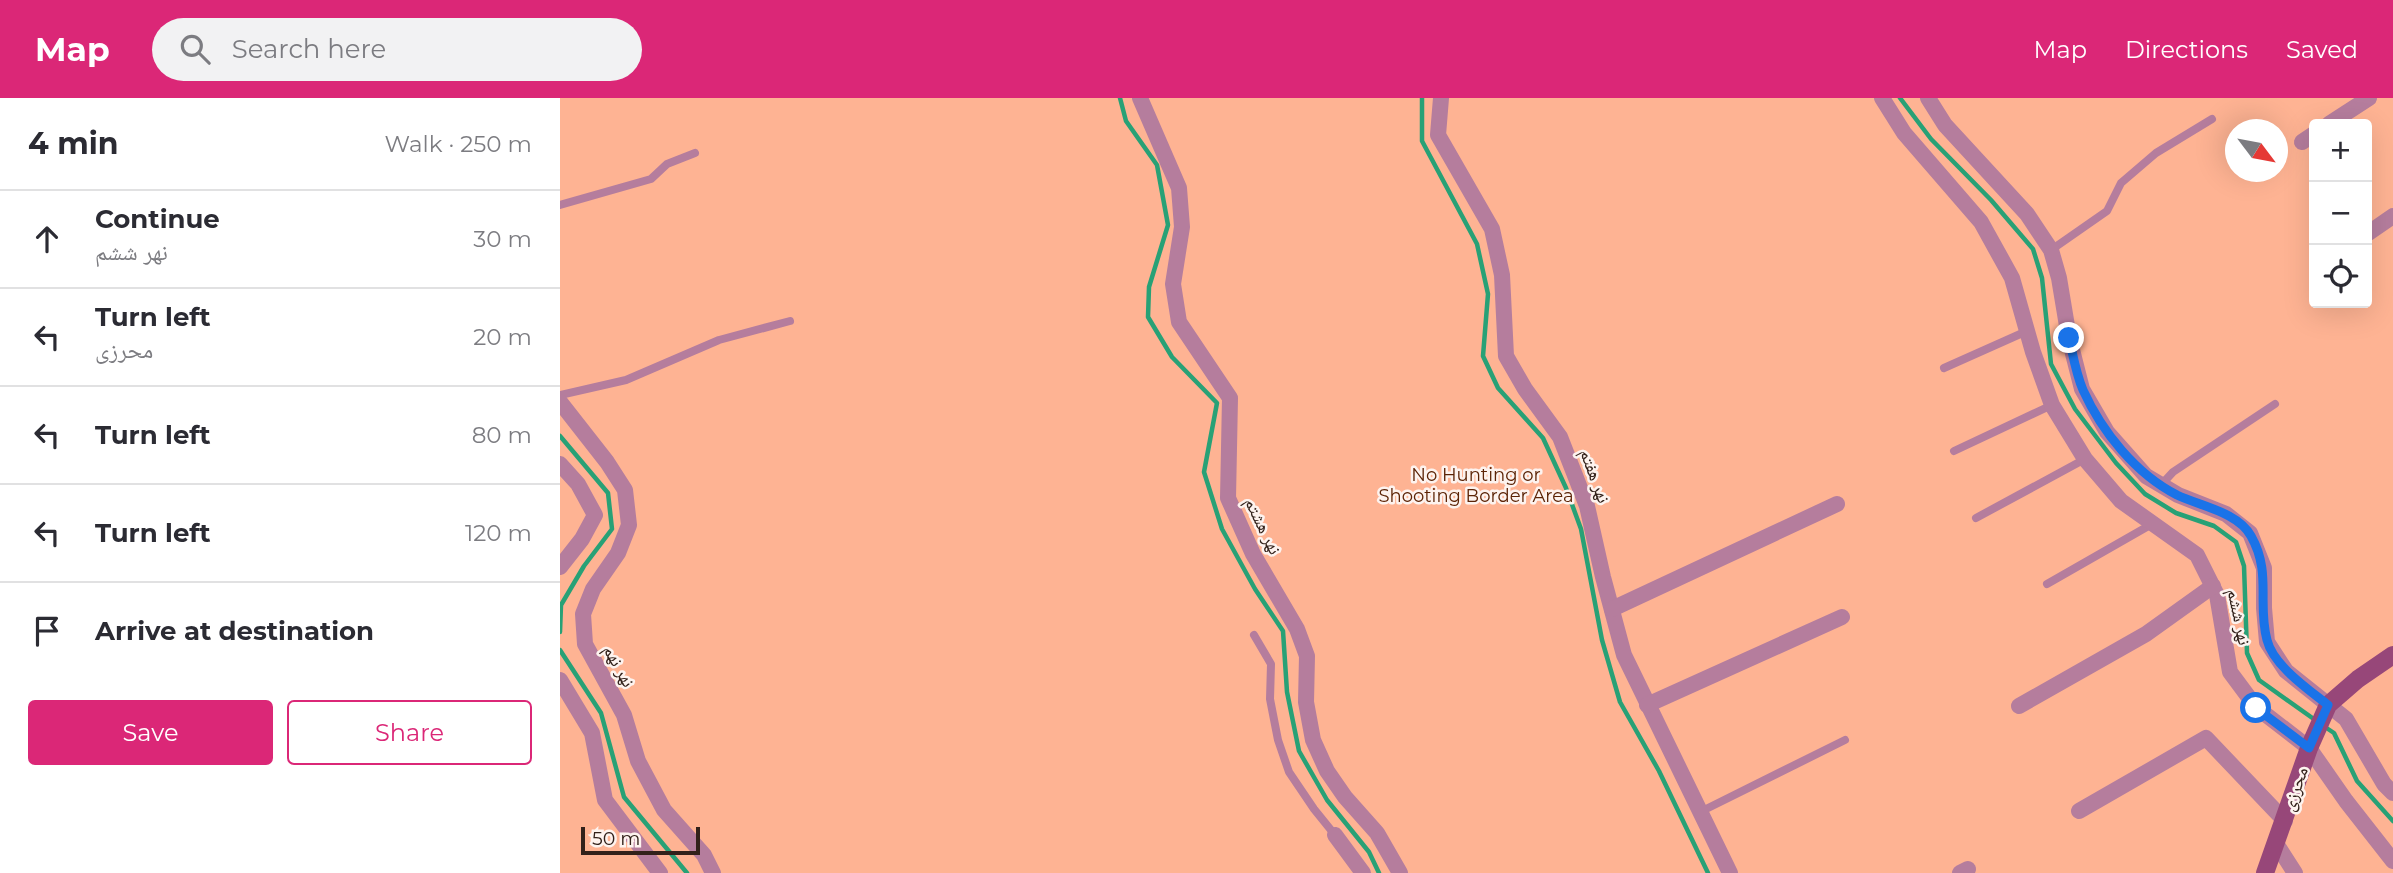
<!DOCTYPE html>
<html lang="en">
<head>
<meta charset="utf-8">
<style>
  :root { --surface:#fff; --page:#f2f2f3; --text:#2b2b33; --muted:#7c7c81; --line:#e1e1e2; --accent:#db2777 }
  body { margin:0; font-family:Montserrat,"Noto Naskh Arabic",sans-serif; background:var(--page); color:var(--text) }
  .controls { position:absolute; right:21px; top:21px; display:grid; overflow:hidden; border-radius:7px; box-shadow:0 7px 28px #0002 }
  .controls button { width:63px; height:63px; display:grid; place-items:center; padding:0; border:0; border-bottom:2px solid var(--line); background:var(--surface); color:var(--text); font:35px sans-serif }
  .compass { position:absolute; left:1665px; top:21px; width:63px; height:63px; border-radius:50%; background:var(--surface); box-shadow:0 7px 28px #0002; rotate:122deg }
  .scale { position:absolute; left:21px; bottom:18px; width:119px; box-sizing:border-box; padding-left:7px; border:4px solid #32211a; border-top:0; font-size:19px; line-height:24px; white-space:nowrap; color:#32211a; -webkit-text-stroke:5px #fdf3ef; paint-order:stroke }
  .stop { position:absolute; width:21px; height:21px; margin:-16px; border:5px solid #1a73e8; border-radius:50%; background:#fff }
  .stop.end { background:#1a73e8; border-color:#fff; box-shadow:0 2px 7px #0008 }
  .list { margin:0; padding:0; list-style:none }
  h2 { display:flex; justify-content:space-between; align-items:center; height:91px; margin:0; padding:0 28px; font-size:30px }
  h2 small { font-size:23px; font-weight:400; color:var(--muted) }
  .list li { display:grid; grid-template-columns:46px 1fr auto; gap:21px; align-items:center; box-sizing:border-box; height:98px; padding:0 28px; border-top:2px solid var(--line) }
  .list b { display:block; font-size:26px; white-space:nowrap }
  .list p { margin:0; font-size:23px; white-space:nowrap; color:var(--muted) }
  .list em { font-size:23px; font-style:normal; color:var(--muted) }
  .actions { display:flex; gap:14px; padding:21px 28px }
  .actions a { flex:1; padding:16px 0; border:2px solid var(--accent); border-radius:7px; text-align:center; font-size:24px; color:var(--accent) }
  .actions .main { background:var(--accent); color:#fff }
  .icon { flex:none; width:38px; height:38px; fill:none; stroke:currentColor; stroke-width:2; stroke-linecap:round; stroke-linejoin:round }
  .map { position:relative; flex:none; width:1833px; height:775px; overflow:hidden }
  header { display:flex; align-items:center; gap:42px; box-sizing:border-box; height:98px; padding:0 35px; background:var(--accent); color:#fff }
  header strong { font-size:33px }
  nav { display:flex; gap:38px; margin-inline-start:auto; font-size:24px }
  .search { width:490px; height:63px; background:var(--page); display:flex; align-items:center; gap:18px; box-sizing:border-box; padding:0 24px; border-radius:38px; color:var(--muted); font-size:26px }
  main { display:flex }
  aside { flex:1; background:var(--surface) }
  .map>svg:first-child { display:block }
  .green { fill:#feb393; fill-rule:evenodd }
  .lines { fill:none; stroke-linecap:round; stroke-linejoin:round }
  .stream { stroke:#28a176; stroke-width:4.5 }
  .lane { stroke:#b57d9d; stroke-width:8 }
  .street { stroke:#b57d9d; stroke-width:16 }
  .secondary { stroke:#974779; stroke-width:18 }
  .route { stroke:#1a73e8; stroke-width:9 }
  .labels { text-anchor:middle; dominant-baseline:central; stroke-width:5; stroke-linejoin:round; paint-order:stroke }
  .park-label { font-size:18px; fill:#5c2305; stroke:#fdf3ef }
  .street-label { font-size:18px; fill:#32211a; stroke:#fdf3ef }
</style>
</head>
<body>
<header>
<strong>Map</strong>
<div class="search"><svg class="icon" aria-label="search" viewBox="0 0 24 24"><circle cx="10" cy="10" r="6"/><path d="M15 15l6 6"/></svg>Search here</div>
<nav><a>Map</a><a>Directions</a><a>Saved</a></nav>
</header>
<main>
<aside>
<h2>4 min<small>Walk · 250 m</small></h2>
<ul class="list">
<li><svg class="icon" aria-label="ahead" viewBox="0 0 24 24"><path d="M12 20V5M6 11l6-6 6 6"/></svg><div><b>Continue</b><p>نهر ششم</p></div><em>30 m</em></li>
<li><svg class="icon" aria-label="left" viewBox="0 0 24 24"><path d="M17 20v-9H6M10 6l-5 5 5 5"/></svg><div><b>Turn left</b><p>محرزی</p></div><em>20 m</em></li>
<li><svg class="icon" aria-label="left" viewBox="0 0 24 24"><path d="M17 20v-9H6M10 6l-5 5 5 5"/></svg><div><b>Turn left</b></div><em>80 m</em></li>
<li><svg class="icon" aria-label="left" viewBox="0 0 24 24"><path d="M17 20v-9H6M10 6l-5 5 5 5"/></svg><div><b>Turn left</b></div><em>120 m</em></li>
<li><svg class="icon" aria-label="arrive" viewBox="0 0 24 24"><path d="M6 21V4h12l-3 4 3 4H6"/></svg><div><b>Arrive at destination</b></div></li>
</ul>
<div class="actions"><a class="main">Save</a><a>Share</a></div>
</aside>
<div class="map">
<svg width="1833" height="775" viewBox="0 0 1833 775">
  <rect width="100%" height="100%" fill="#fee1d5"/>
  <path class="green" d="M0,0H1833V775H0ZM1754,26H1807V205H1754ZM1675,32H1717V74H1675Z"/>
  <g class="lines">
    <g class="stream">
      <polyline points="560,0 566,23 597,67 608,127 589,189 588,219 612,259 657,305 644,374 662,431 695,491 723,533 727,594 739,653 767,702 809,754 819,775"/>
      <polyline points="862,0 862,43 917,146 928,196 923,258 938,290 983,340 1006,390 1021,431 1042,542 1060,604 1099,673 1148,775"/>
      <polyline points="1340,0 1371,41 1431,102 1473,151 1482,180 1491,266 1515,311 1556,365 1585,396 1616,415 1654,428 1676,444 1684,468 1687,555 1699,582 1758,624"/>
      <polyline points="0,338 48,395 52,431 24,468 1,507 0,534"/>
      <polyline points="0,552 41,615 64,699 127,775"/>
      <polyline points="1765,629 1774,635 1797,683 1833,723"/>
    </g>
    <g class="lane">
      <polyline points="0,107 91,81 107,66 135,55"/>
      <polyline points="1491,152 1547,113 1561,85 1596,55 1652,21"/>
      <polyline points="1384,270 1467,233"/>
      <polyline points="0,297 66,282 159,242 230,223"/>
      <polyline points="1394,353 1492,307"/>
      <polyline points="1601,387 1613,374 1715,306"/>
      <polyline points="1416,420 1525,361"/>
      <polyline points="1487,486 1592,426"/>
      <polyline points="694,537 711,566 710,601 718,642 729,674 754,711 775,737"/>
      <polyline points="1140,714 1285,642"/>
    </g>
    <g class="street">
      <polyline points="580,0 619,90 622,129 613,186 619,224 670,300 668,400 693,456 737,531 747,558 746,604 753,642 767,673 785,699 817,735 840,775"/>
      <polyline points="881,0 878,37 932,131 942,177 946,258 965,291 1000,339 1027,408 1043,479 1064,557 1170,775"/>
      <polyline points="1322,0 1344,35 1421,124 1452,180 1473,254 1492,307 1525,361 1561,403 1637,457 1657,497 1670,574 1696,609 1749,650 1786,703 1833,763"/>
      <polyline points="1368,0 1385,27 1467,116 1491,152 1499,180 1509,240 1522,291 1547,334 1586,378 1618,397 1666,416 1690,435 1704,470 1704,510 1707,544 1726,573 1786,621 1824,686 1833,695"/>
      <polyline points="1769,26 1809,0"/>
      <polyline points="1742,44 1754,36"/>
      <polyline points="1807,136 1833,118"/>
      <polyline points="0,304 47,364 65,392 69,427 58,455 33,491 23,516 25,546 64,617 78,663 104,712 144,757 153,775"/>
      <polyline points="0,366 18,386 35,417 22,441 0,469"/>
      <polyline points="1052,511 1277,406"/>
      <polyline points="0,582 32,635 45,702 100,775"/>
      <polyline points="1087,607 1282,519"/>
      <polyline points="1459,608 1586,536 1653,488"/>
      <polyline points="1519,713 1646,640 1725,723"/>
      <polyline points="775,737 803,775"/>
      <polyline points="1717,747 1735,775"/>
      <polyline points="1400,775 1408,771"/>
    </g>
    <polyline class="secondary" points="1705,775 1749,650 1768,607 1798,581 1833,557"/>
  </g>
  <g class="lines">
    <path class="route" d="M1509,240C1513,257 1516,276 1523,292C1542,334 1576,376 1617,397C1640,408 1678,414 1691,438C1712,475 1697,505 1707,542C1713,567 1748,591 1768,607L1749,650L1696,610"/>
  </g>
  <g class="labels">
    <g class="park-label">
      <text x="916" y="377">No Hunting or<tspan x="916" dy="21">Shooting Border Area</tspan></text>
    </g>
    <g class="street-label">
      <text transform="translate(1035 378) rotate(70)">نهر هفتم</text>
      <text transform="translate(703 428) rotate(64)">نهر هشتم</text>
      <text transform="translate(1679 519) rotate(78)">نهر ششم</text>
      <text transform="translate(59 568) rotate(61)">نهر نهم</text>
      <text transform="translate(1735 691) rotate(-71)">محرزی</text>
    </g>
  </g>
</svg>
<div class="controls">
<button>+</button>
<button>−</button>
<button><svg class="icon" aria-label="locate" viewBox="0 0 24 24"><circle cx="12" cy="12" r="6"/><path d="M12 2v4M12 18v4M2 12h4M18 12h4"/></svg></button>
</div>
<svg class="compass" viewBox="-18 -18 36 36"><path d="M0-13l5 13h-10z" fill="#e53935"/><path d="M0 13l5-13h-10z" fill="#7c7c81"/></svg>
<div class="scale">50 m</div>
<div class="stop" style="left:1696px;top:610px"></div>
<div class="stop end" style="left:1509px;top:240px"></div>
</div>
</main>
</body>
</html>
